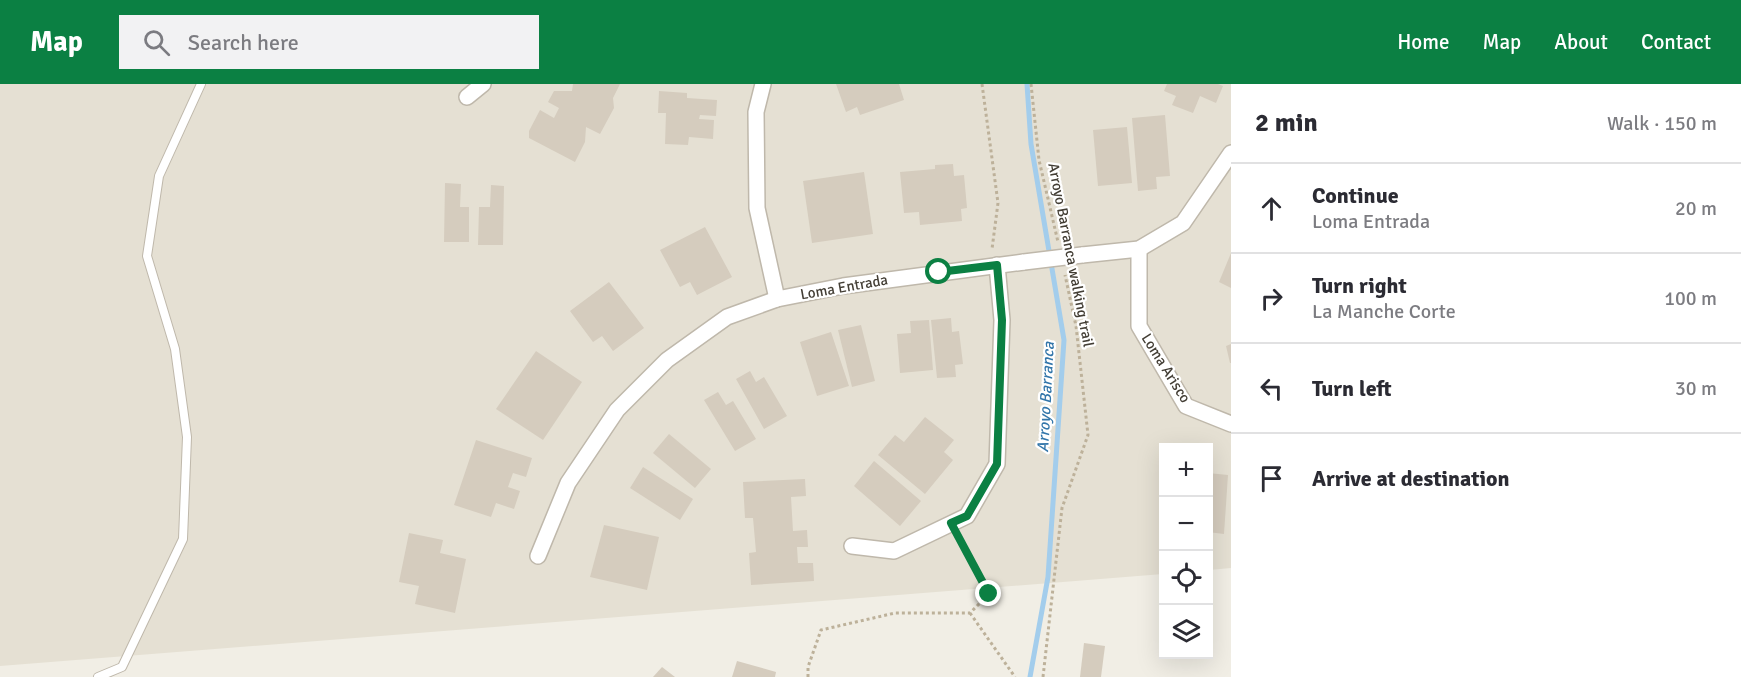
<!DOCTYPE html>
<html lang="en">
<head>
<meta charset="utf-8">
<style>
  :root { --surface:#fff; --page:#f2f2f3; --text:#2b2b33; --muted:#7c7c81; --line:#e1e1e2; --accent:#0b8043 }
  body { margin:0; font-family:Signika,sans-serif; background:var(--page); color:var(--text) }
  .controls { position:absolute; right:18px; bottom:18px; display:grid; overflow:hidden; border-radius:0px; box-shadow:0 6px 24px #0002 }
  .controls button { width:54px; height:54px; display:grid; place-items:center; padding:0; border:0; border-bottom:2px solid var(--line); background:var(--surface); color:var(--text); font:30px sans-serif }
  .stop { position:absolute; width:18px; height:18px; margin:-14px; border:4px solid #0b8043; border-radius:50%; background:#fff }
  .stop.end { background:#0b8043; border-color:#fff; box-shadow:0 2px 6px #0008 }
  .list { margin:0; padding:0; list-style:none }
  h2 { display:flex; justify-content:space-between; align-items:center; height:78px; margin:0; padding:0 24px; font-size:26px }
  h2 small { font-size:20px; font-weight:400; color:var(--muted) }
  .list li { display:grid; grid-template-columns:39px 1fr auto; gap:18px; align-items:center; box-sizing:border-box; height:90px; padding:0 24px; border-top:2px solid var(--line) }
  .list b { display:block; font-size:22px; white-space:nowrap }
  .list p { margin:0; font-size:20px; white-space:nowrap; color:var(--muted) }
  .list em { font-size:20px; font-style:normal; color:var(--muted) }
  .icon { flex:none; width:33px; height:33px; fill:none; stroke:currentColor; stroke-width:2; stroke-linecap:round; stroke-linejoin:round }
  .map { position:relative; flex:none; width:1231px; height:593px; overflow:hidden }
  header { display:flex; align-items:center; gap:36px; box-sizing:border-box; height:84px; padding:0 30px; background:var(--accent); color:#fff }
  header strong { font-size:28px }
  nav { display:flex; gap:33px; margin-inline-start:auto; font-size:21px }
  .search { width:420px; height:54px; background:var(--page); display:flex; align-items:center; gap:15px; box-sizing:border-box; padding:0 21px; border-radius:0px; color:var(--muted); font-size:22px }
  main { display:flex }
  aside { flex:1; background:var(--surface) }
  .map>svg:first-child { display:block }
  .residential { fill:#e5e0d3 }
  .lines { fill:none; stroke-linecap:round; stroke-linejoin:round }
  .stream { stroke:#a3cdec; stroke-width:5 }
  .building { fill:#d5ccbe }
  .lane-casing { stroke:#bfb8ab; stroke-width:10 }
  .street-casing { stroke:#bfb8ab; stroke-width:18 }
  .path { stroke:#bdb19a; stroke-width:3; stroke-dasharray:3 3; stroke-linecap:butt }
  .lane { stroke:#fff; stroke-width:8 }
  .street { stroke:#fff; stroke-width:15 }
  .street-bridge-casing { stroke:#bfb8ab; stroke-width:18; stroke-linecap:butt }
  .street-bridge { stroke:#fff; stroke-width:15 }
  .route { stroke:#0b8043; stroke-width:8 }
  .labels { text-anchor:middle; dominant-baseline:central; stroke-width:4.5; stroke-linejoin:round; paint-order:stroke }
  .street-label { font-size:15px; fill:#433e35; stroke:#fff }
  .water-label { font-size:16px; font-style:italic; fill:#3376aa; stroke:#fff }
</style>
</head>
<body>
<header>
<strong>Map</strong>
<div class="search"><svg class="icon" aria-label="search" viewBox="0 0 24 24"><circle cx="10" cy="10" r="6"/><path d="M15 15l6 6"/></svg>Search here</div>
<nav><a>Home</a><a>Map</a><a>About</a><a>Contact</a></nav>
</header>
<main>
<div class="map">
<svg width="1231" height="593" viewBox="0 0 1231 593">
  <rect width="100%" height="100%" fill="#f1eee5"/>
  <polygon class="residential" points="0,0 1231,0 1231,484 1209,486 1208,364 1164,364 1163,490 0,582"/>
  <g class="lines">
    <polyline class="stream" points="1027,0 1031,60 1064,256 1048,493 1030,593"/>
  </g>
  <g class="building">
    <polygon points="573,0 620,0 613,14 614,24 600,50 586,43 585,58 575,78 529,54 529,47 540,26 554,34 559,24 548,18 554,7 572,7"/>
    <polygon points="836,0 899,0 904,16 860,31 857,23 846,28"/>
    <polygon points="1167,0 1218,0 1223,2 1216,19 1200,12 1193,29 1172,21 1176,12 1164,7"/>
    <polygon points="659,7 687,9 687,14 717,16 716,32 700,31 699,35 714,36 713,55 689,53 688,61 665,60 666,29 658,29"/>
    <polygon points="1165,31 1170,92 1156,93 1157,105 1138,107 1132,34"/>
    <polygon points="1127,43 1132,99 1098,102 1093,46"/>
    <polygon points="953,80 954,92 964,91 967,124 961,125 962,137 920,141 919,128 904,129 900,88 935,85 935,81"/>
    <polygon points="864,88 873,150 812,159 803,97"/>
    <polygon points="445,99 461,100 460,123 469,123 469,158 444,158"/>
    <polygon points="491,101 504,102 503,161 478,161 479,123 490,123"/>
    <polygon points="705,143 732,193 697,211 690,198 680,203 660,166"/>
    <polygon points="1231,169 1231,204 1219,198"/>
    <polygon points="609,198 644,244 613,267 602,252 593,258 570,227"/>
    <polygon points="951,234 952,248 959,247 963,280 955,281 956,293 937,294 931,236"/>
    <polygon points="929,236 933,286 900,289 897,250 911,249 910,237"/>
    <polygon points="861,241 875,297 852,303 838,246"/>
    <polygon points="831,248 849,302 817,312 800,258"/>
    <polygon points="1231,260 1231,279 1230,279 1226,262"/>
    <polygon points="536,267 582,298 543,356 496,325"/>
    <polygon points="750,287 756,298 764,293 787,332 764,345 736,295"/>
    <polygon points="718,308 726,321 733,317 756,355 735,367 704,316"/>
    <polygon points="925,333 954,356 944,368 953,376 925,410 878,371 895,351 904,358"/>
    <polygon points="669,350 711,385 695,404 653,369"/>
    <polygon points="476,356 532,374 526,393 513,389 508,403 520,407 514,425 496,419 491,433 454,421"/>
    <polygon points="874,377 921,417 900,442 854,402"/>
    <polygon points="643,383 693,415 680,436 630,404"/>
    <polygon points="1208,389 1228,391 1224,450 1208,448"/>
    <polygon points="805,395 806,412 791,413 793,447 807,446 808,463 797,463 798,479 813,479 814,497 751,501 749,469 756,468 753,434 745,434 743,398"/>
    <polygon points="604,441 659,453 647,506 590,493"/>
    <polygon points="409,449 443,456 440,469 466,475 455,529 415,520 419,502 399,498"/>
    <polygon points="1084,559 1105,562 1101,593 1080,593"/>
    <polygon points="737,577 776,588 775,593 732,593"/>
    <polygon points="662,583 675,593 653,593"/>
  </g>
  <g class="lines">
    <g class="lane-casing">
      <polyline id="lane" points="98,593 122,583 183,455 187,353 175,265 147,172 159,92 201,0"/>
    </g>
    <g class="street-casing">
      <g id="street">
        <polyline points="763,0 756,28 757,124 777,215"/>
        <polyline points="467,13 483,0"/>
        <polyline points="1139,165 1139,242 1186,322 1231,340"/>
        <polyline points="1082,171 1139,165 1183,139 1231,69"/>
        <polyline points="852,462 894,467 967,432 997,380 1002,236 997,181"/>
        <polyline points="538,472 568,399 617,326 667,276 727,233 777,215 843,202 1024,178"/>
      </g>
    </g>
    <g class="path">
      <polyline points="982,0 998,119 992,165"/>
      <polyline points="1031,0 1039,76 1058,158"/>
      <polyline points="970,529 1015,593"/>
      <polyline points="808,593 808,583 821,546 895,529 970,529 989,510 959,453"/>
      <polyline points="1043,593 1062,424 1088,351 1076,242 1065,191"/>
    </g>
    <use href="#lane" class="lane"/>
    <use href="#street" class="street"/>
    <g class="street-bridge-casing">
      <polyline id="street-bridge" points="1024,178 1082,171"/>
    </g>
    <use href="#street-bridge" class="street-bridge"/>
  </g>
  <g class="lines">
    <polyline class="route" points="939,188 997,181 1002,236 997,380 967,432 951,439 989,510"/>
  </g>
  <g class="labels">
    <g class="street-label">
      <text transform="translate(1071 171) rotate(79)">Arroyo Barranca walking trail</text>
      <text transform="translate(844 203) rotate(-10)">Loma Entrada</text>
      <text transform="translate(1166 284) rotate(58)">Loma Arisco</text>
    </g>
    <g class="water-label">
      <text transform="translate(1046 313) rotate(-87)">Arroyo Barranca</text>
    </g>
  </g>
</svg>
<div class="controls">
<button>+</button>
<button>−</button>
<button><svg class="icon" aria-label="locate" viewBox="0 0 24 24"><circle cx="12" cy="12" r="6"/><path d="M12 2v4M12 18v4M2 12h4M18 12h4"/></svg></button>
<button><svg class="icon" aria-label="layers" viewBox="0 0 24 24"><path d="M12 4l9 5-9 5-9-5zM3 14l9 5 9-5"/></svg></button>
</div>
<div class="stop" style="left:939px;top:188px"></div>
<div class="stop end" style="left:989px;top:510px"></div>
</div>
<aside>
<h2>2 min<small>Walk · 150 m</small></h2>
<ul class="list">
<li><svg class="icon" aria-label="ahead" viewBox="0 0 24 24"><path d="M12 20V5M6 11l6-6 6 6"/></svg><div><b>Continue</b><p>Loma Entrada</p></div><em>20 m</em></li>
<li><svg class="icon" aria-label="right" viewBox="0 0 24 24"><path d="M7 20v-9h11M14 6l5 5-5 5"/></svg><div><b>Turn right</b><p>La Manche Corte</p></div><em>100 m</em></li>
<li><svg class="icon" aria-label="left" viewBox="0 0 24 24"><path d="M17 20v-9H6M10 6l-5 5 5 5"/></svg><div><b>Turn left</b></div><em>30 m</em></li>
<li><svg class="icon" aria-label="arrive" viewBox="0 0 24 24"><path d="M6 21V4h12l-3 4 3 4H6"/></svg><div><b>Arrive at destination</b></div></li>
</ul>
</aside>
</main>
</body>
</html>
